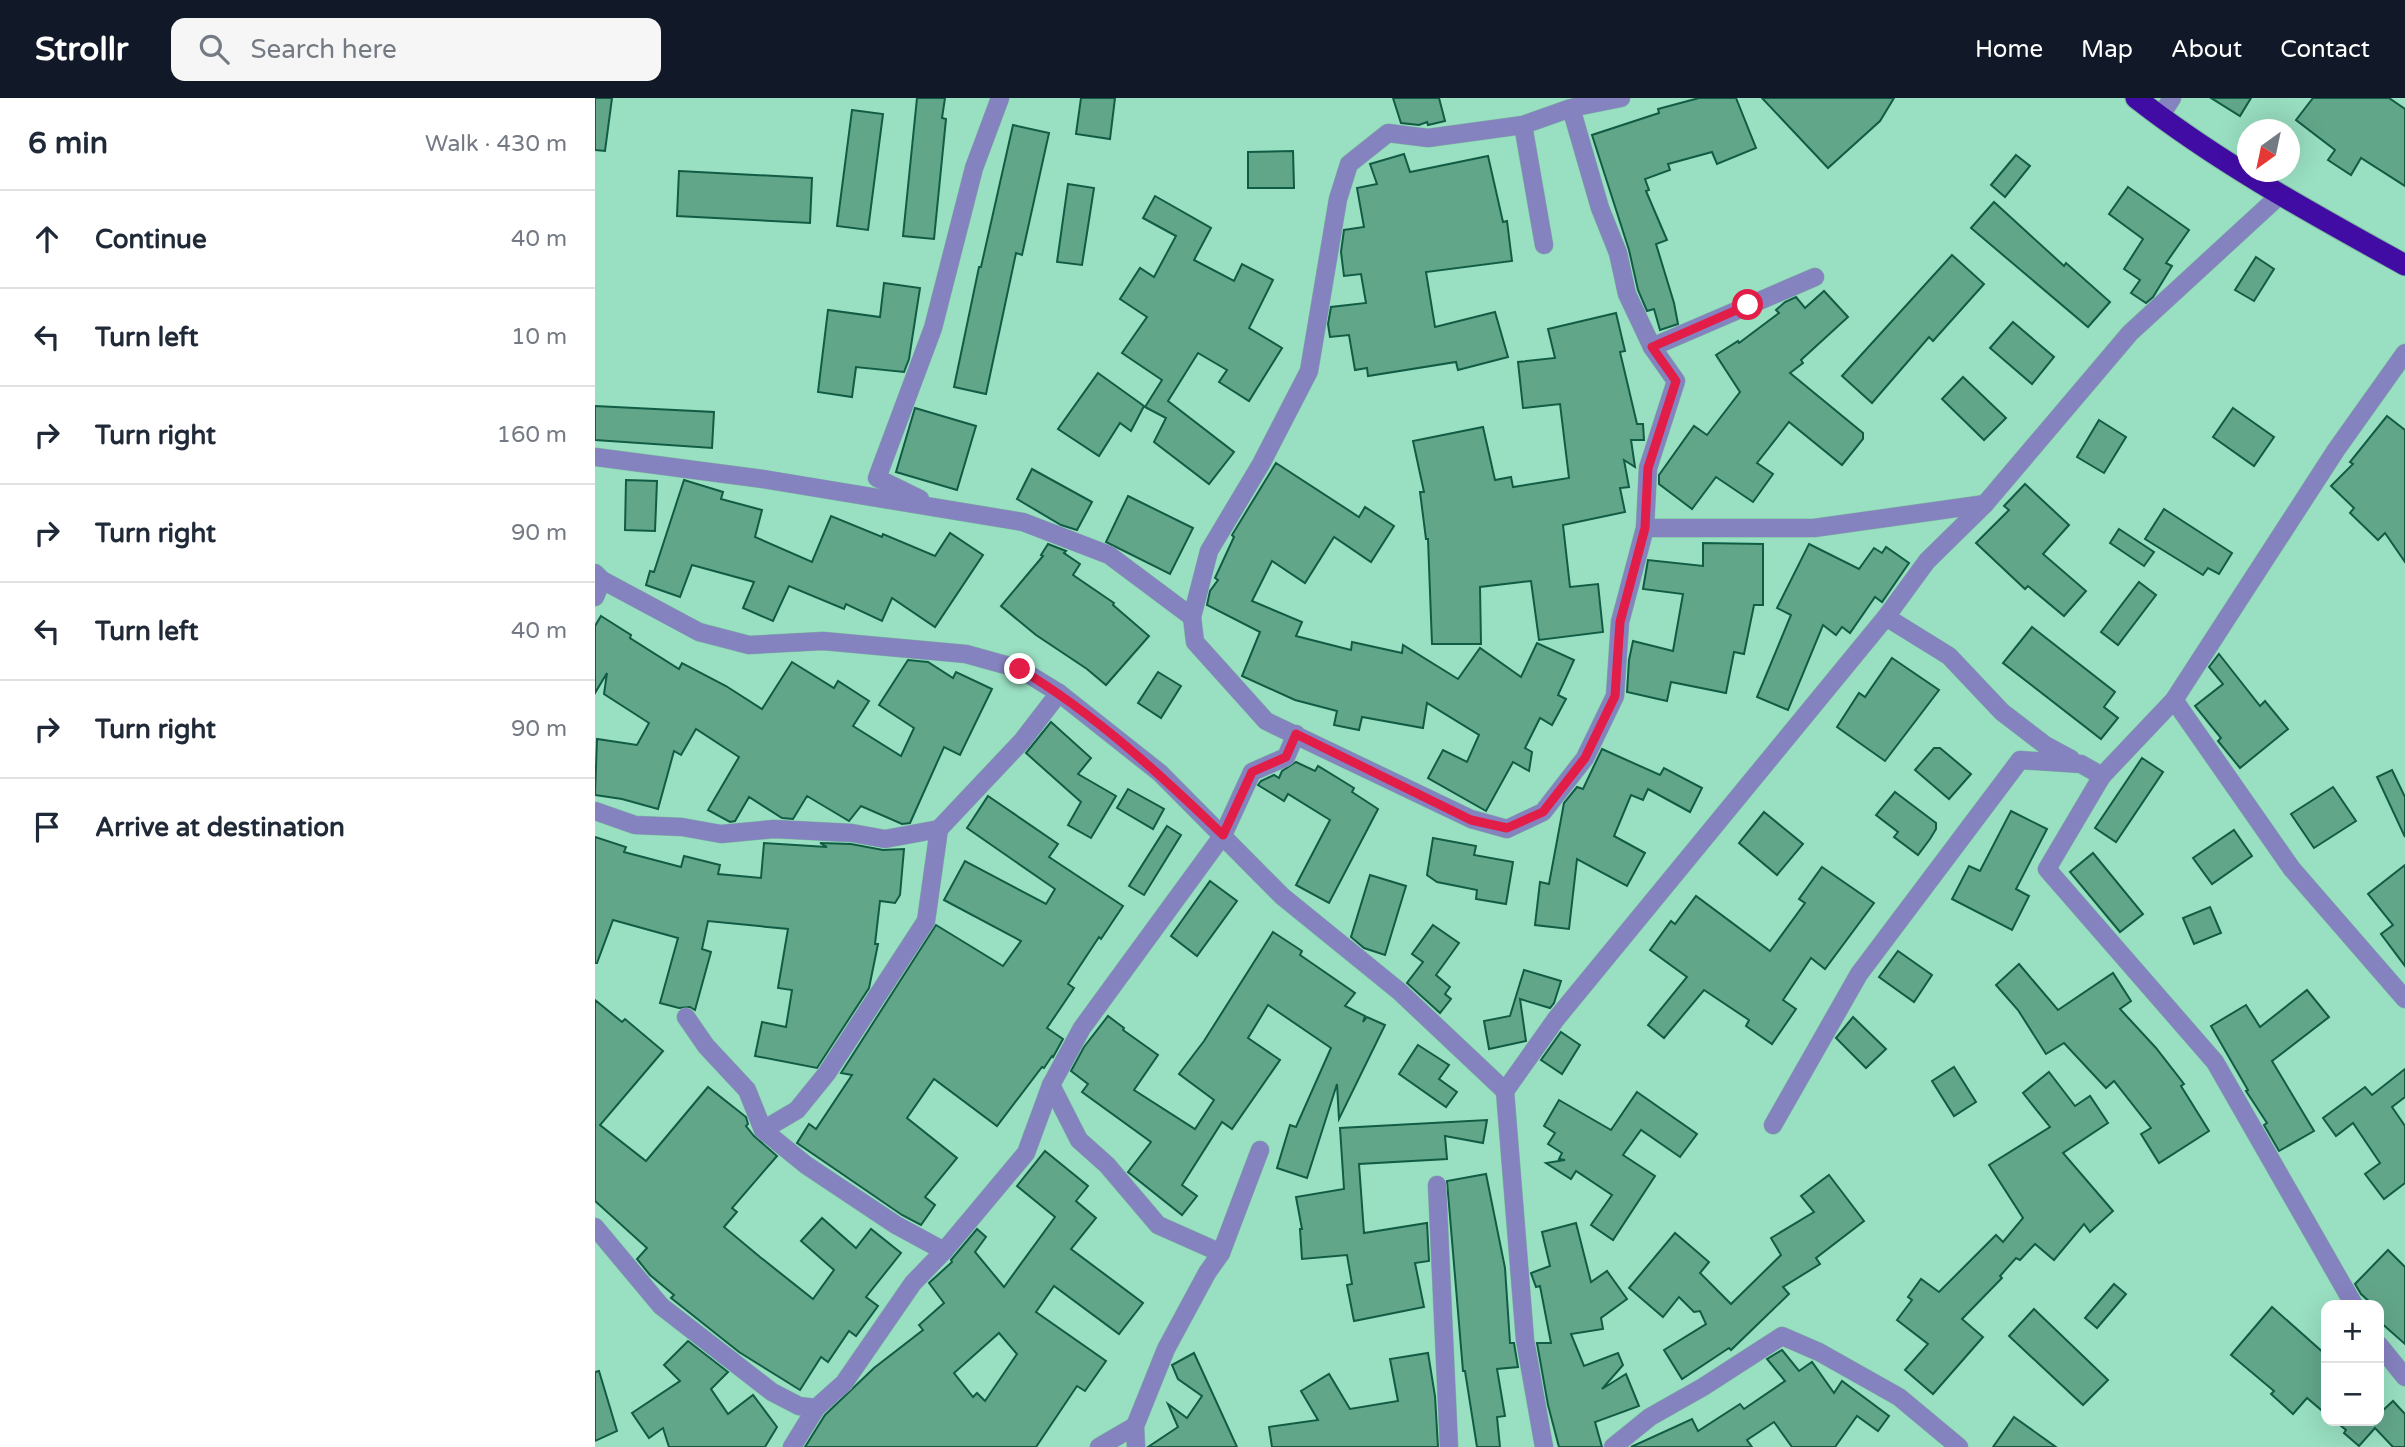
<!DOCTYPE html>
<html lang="en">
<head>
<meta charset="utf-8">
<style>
  :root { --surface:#fff; --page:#f6f6f7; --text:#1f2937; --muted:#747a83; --line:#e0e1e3; --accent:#111827 }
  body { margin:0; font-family:"Varela Round",sans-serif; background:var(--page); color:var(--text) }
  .controls { position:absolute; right:21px; bottom:21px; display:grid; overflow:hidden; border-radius:14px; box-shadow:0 7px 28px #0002 }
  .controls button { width:63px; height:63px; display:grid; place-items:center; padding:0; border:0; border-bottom:2px solid var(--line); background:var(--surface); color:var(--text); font:35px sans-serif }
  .compass { position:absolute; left:1642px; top:21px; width:63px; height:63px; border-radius:50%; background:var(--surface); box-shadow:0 7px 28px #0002; rotate:213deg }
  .stop { position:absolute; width:21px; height:21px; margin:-16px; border:5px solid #e11d48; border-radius:50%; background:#fff }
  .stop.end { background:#e11d48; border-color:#fff; box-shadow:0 2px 7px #0008 }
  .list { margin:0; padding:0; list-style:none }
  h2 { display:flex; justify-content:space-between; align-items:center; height:91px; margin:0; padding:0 28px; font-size:30px }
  h2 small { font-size:23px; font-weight:400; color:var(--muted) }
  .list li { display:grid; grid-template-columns:46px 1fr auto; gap:21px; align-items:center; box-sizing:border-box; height:98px; padding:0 28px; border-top:2px solid var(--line) }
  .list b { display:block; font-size:26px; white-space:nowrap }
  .list em { font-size:23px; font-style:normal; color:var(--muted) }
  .icon { flex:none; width:38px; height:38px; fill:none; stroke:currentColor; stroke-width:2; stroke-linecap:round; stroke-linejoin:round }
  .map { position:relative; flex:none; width:1810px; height:1349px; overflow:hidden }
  header { display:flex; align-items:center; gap:42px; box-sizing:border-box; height:98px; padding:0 35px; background:var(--accent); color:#fff }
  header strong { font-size:33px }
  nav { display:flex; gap:38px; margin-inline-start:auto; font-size:24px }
  .search { width:490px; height:63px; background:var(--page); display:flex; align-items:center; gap:18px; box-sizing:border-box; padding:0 24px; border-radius:14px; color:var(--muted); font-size:26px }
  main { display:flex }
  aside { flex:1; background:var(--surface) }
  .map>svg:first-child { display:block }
  .building { fill:#62a68a; stroke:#115c44; stroke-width:2; fill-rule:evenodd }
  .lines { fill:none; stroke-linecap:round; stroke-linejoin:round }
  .minor-casing { stroke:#7dbaa0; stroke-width:19 }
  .highway-casing { stroke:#7dbaa0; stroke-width:23 }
  .minor { stroke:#8582c0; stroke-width:18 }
  .highway { stroke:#400ca3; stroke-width:21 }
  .route { stroke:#e11d48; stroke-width:9 }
</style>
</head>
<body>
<header>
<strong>Strollr</strong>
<div class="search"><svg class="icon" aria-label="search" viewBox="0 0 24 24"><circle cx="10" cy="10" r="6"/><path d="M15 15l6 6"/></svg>Search here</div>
<nav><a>Home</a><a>Map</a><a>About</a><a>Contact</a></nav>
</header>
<main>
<aside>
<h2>6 min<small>Walk · 430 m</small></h2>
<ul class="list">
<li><svg class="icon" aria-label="ahead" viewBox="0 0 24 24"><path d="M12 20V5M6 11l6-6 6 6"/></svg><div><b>Continue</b></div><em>40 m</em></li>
<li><svg class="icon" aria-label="left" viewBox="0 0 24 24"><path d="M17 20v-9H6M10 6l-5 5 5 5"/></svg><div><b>Turn left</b></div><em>10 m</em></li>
<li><svg class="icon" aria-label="right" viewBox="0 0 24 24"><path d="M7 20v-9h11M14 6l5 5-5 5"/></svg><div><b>Turn right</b></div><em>160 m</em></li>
<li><svg class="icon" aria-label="right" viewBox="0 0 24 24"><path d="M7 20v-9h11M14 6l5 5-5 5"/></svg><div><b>Turn right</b></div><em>90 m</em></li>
<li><svg class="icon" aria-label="left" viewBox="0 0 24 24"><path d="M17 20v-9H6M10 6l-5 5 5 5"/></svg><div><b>Turn left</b></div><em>40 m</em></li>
<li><svg class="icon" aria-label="right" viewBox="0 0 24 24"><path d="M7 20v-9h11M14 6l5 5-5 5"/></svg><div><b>Turn right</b></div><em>90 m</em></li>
<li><svg class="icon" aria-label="arrive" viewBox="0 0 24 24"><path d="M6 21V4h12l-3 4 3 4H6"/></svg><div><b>Arrive at destination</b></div></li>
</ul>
</aside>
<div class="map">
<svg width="1810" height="1349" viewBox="0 0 1810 1349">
  <rect width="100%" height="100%" fill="#99dfc1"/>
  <g class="building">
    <polygon points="0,0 17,0 10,53 0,52"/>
    <polygon points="322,0 350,0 347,20 351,21 339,141 308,138"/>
    <polygon points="486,0 520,0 515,41 481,36"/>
    <polygon points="798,0 844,0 850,23 833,27 832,24 824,27 806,25"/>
    <polygon points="1104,0 1141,0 1161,50 1122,66 1117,54 1073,66 1075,72 1050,81 1054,92 1051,93 1072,142 1061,146 1079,205 1083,226 1065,232 1059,211 1052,213 1043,192 1034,152 997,37 1064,15 1063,11"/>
    <polygon points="1167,0 1299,0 1285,23 1233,70"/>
    <polygon points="1616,0 1656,0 1645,18"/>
    <polygon points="1718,0 1794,0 1810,11 1810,88 1766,60 1756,77 1733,62 1740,52 1701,22"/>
    <polygon points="257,12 288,16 273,132 242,128"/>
    <polygon points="418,27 454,35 427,157 421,155 391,296 359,289 384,169 386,169"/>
    <polygon points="698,53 699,90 653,90 653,54"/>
    <polygon points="809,56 815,74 893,58 908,124 912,123 917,163 831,174 840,229 900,214 913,259 863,272 861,264 773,278 772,270 760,272 754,237 735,239 733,226 736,209 771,205 766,176 749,178 746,154 749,132 769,129 762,90 782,86 775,66"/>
    <polygon points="1421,57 1435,68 1410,99 1396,87"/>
    <polygon points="84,73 217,80 215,125 82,118"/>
    <polygon points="473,86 499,90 487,167 462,164"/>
    <polygon points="1533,89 1594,132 1571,165 1577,168 1558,199 1551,205 1536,195 1545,182 1529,171 1548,141 1514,116"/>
    <polygon points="560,98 616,130 599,162 639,183 647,166 678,182 654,230 687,250 654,303 624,284 632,272 603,255 573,303 639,354 614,386 559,344 571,320 550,309 567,282 527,255 552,219 525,201 545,170 559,179 581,138 548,120"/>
    <polygon points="1399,104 1469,168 1471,165 1515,204 1493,229 1376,130"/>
    <polygon points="1357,157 1389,186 1338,243 1334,239 1277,305 1247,278"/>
    <polygon points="1661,159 1679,171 1659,203 1640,192"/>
    <polygon points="289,185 325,190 314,261 309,274 261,269 257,299 223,294 233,212 285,219"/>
    <polygon points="1229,193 1253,219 1206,262 1208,265 1195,275 1268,335 1268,341 1247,367 1194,324 1162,365 1178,376 1158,404 1121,379 1097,411 1064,386 1064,377 1099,328 1112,337 1145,294 1121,257 1143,243 1144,245 1184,215 1181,212 1190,204 1201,199 1210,210"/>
    <polygon points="1021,215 1030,253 1025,254 1042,326 1048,326 1049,342 1036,342 1040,369 1029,362 1034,389 1025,390 1030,414 968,427 975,489 1003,486 1008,534 944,542 936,483 885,489 886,546 837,546 833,441 831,441 825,394 829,394 818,343 888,329 900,382 916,379 918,389 974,380 965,306 928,310 923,264 960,260 953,231"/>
    <polygon points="1418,224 1459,259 1437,286 1395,250"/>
    <polygon points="503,275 549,308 536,333 525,325 504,358 463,331"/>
    <polygon points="1368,279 1411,320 1389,342 1347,301"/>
    <polygon points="0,308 119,314 117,350 0,342"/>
    <polygon points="320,310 381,328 362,392 301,374"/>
    <polygon points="1638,310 1679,339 1659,368 1618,339"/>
    <polygon points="1792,318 1810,332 1810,464 1790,435 1783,442 1755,415 1759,410 1736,388 1758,366 1755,364"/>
    <polygon points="1504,322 1531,339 1509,375 1482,359"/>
    <polygon points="681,365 764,419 770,409 799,428 776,464 739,439 710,485 677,463 657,503 707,524 701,538 756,552 757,544 807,555 808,547 863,581 885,550 926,579 942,545 979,562 963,597 971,601 957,627 945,620 930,650 937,654 934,673 918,664 891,713 833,680 848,652 872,664 884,637 832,605 828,630 767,619 764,632 739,627 742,613 700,602 647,578 665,534 612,507 615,493 623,482 620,480 639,439 637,437"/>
    <polygon points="437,371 497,404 482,432 466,427 422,401"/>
    <polygon points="31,382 62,383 60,433 30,432"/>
    <polygon points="89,382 128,394 126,401 167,412 160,439 217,464 236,418 287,439 288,436 340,458 355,435 388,457 340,529 297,500 287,523 251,506 249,511 194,488 178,523 148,510 159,484 97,467 85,499 51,487 55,473 59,474"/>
    <polygon points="1430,386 1474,427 1448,456 1491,493 1469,518 1433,488 1430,491 1381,445 1414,412 1409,408"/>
    <polygon points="533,398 598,430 575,476 511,444"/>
    <polygon points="1569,411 1637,455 1624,476 1613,470 1608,477 1550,441"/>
    <polygon points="1524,431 1559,454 1549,468 1515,445"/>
    <polygon points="1108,445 1168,446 1168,507 1159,507 1149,556 1139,554 1131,595 1076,584 1072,603 1032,594 1034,562 1038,543 1078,553 1088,496 1048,491 1053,462 1108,468"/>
    <polygon points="453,446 471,453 469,455 485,466 478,477 519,505 518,507 554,538 511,587 492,571 441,537 406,508 448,458 446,457"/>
    <polygon points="1214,446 1264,471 1279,450 1287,455 1291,449 1314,465 1287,504 1280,499 1255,535 1247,529 1241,537 1228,527 1193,612 1162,599 1196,517 1182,510"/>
    <polygon points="1544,484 1561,497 1523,547 1506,534"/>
    <polygon points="6,518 36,537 35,540 84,571 87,565 131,588 167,611 197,564 239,590 243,583 274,603 258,628 306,658 319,630 284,607 313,562 333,564 358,580 361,574 397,591 365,657 349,649 315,725 307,726 266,708 254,723 212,698 198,721 187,720 154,699 140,723 135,724 113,712 144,659 101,631 86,657 79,653 63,711 27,701 0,697 2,641 42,647 54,625 9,596 12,575 0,595 0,528"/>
    <polygon points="1437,529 1520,594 1509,609 1523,620 1506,641 1408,565"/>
    <polygon points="1624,556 1665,608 1670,603 1693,631 1645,670 1623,643 1626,640 1600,608 1628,586 1614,569"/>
    <polygon points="1297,560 1344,592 1290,663 1242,629 1264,595 1270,599"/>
    <polygon points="563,574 586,588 566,620 543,605"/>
    <polygon points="456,624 496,660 483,676 521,698 496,740 473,727 486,704 431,655"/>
    <polygon points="1339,650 1345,650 1376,676 1354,701 1320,672"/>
    <polygon points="1007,651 1065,677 1069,670 1107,690 1095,714 1053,691 1048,702 1036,697 1019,738 1050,755 1032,788 982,761 974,831 940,827 945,784 954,786 969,705 982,689 988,691"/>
    <polygon points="1547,660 1568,674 1521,744 1500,730"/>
    <polygon points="701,664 720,673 723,668 759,690 757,694 783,711 734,805 701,787 735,722 693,696 689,703 663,687 666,683 679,677 684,680 687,673"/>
    <polygon points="1797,672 1810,699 1810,739 1782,679"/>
    <polygon points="1738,689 1761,723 1719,750 1696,716"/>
    <polygon points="533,691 569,711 558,731 522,710"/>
    <polygon points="1300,694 1341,725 1341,731 1335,741 1323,757 1299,739 1303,734 1281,717"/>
    <polygon points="393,698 463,746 454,759 528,808 506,841 504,839 473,886 479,890 452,930 468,941 458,959 457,958 449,970 447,969 402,1028 339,981 312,1020 362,1060 330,1099 340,1107 326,1127 307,1117 202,1045 214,1026 221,1031 257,977 246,975 341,827 408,868 426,843 349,802 370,763 451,806 460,791 372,730"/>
    <polygon points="1416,713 1452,731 1421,791 1434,798 1417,832 1357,801 1374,768 1385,773"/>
    <polygon points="1169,714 1208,746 1182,777 1144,745"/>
    <polygon points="572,728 586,737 549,797 534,788"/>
    <polygon points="1639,732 1657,758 1617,786 1598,760"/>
    <polygon points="0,739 31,749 29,754 86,769 89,758 125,767 123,776 166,780 169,745 232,749 225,745 256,746 288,752 309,751 305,797 300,805 285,803 280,846 283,846 274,890 222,970 160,958 167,924 191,929 197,892 183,890 193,831 113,823 107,851 116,854 100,912 95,909 84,910 65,905 83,840 18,822 2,865 0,865"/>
    <polygon points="838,740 881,748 879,757 918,764 911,806 881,801 882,792 842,784 832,777"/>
    <polygon points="1498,755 1548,816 1525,834 1475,774"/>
    <polygon points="1810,767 1810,868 1786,836 1798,827 1773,796"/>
    <polygon points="1227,769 1279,805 1230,871 1216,860 1188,902 1201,911 1177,946 1151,928 1154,922 1109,892 1069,940 1053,927 1092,879 1055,852 1076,823 1080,826 1101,798 1175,853 1210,805 1204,801"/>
    <polygon points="775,777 811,788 790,857 769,850 756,839"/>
    <polygon points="615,783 642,803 602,858 576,838"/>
    <polygon points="1615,809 1626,835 1599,846 1588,820"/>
    <polygon points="838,827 864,845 841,877 855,889 850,896 856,901 845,915 812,885 828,864 817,856"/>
    <polygon points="678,834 707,853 705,857 760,895 750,908 770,918 768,924 772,919 790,927 744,1021 742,986 712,1080 682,1070 695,1027 701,1029 736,950 673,907 653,940 685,962 637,1031 627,1024 587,1087 602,1098 587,1117 533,1074 556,1044 487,994 493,986 476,973 489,949 513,918 529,930 528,932 563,957 539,992 600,1031 619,1002 584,976 609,943"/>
    <polygon points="1303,853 1337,877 1319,904 1284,879"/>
    <polygon points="1424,866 1463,912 1518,875 1536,903 1525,911 1561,950 1589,986 1586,988 1614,1033 1564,1065 1546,1036 1556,1030 1519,983 1511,990 1469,945 1451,956 1423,912 1401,887"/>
    <polygon points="929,872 966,883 959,905 955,910 925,901 931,943 894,951 889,923 915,918"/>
    <polygon points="1712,892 1734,919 1677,963 1719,1033 1684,1053 1669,1027 1672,1025 1651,993 1653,992 1616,928 1651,907 1665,929"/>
    <polygon points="0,902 27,924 30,921 68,953 5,1027 51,1063 113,989 151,1019 153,1026 151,1028 159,1038 182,1058 137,1110 142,1114 129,1129 165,1159 218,1201 239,1172 206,1143 227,1120 261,1150 276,1131 306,1155 271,1199 283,1208 261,1238 254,1233 233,1264 226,1259 205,1292 144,1254 76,1200 79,1197 55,1177 42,1161 52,1150 0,1103"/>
    <polygon points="1258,919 1291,951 1271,970 1241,940"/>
    <polygon points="966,934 985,947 967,976 946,962"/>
    <polygon points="823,947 854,967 844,981 862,994 851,1009 804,976"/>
    <polygon points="1359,969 1381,1004 1359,1018 1337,983"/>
    <polygon points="1810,971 1810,999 1797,1009 1810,1028 1810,1085 1789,1101 1770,1076 1785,1065 1758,1025 1741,1038 1728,1020 1770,989 1777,997"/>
    <polygon points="1454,974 1480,1008 1495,998 1513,1025 1468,1055 1518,1113 1495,1134 1489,1126 1459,1162 1440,1146 1425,1162 1421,1160 1405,1178 1407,1180 1367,1221 1388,1239 1338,1296 1310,1272 1333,1246 1302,1222 1317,1202 1313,1199 1326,1181 1344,1194 1401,1137 1408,1144 1428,1120 1394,1067 1455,1029 1428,995"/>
    <polygon points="1042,994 1102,1036 1085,1059 1046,1032 1028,1057 1060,1078 1018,1142 996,1127 1017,1097 981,1073 976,1081 951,1065 970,1062 964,1061 967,1055 953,1046 960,1035 949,1028 964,1002 1016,1032"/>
    <polygon points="892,1022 888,1045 850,1038 852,1061 764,1066 769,1135 832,1125 834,1163 820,1165 829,1209 759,1223 752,1187 757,1186 752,1157 707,1161 705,1131 707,1131 701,1099 749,1091 745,1030"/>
    <path d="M450,1053L493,1088L481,1103L501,1120L476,1151L548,1205L524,1236L459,1188L441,1214L511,1263L490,1293L482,1288L441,1349H210L230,1317L279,1270L328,1232L324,1227L349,1205L334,1185L357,1164L356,1162L382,1131L391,1139L380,1154L409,1189L460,1119L422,1088ZM404,1235L422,1256L390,1303L382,1295L378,1299L359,1275Z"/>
    <polygon points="891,1076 910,1170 915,1245 919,1245 923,1269 902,1271 910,1318 902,1319 905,1349 882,1349 870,1273 868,1273 852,1083"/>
    <polygon points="1234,1077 1269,1123 1221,1160 1225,1166 1188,1189 1194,1196 1136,1252 1134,1250 1087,1281 1069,1252 1111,1226 1105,1213 1099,1214 1084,1199 1068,1219 1034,1190 1080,1135 1114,1164 1105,1175 1136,1206 1186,1157 1176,1140 1219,1114 1206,1098"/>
    <polygon points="981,1125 996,1184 1012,1173 1032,1201 1006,1220 1008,1231 976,1236 989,1268 1023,1255 1028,1267 1007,1291 1031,1276 1044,1308 1000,1324 1007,1349 964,1349 953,1307 942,1245 956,1245 945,1188 941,1189 936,1175 955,1168 947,1134"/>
    <polygon points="1793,1152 1810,1169 1810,1246 1784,1223 1784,1207 1778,1207 1766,1196 1760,1186"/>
    <polygon points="1519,1186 1531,1196 1502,1230 1490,1220"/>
    <polygon points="1677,1209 1731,1257 1731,1316 1712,1300 1698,1316 1676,1296 1679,1293 1636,1257"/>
    <polygon points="1439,1211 1513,1282 1488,1307 1414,1238"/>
    <polygon points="93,1243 133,1274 116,1291 133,1316 158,1297 182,1329 170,1349 74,1349 68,1330 54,1340 37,1315 85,1283 69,1267"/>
    <polygon points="1187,1252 1204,1273 1217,1264 1239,1295 1247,1283 1294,1318 1283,1333 1262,1318 1240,1349 1197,1349 1179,1324 1152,1342 1157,1349 1036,1349 1097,1321 1103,1333 1145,1306 1149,1311 1190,1283 1172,1261"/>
    <polygon points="599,1255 642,1349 553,1349 583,1329 573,1306 592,1320 607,1298 583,1281 577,1267"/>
    <polygon points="833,1255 840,1298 843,1349 677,1349 674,1329 723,1322 706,1293 734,1276 755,1311 803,1303 795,1261"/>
    <polygon points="4,1273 22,1333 0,1343 0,1274"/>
    <polygon points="1798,1303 1810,1316 1810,1349 1798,1349 1780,1330 1764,1348 1749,1335 1751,1332 1740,1323 1784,1323 1784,1316"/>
    <polygon points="1419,1319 1461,1349 1398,1349"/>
  </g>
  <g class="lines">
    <g class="minor-casing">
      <g id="minor">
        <polyline points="976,10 1005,110 1023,155 1032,196 1057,249 1081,283 1053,370 1050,430 1025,524 1020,598 990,660 948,714 912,731 876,721 671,623 600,544 597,519 614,453 666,366 714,273 743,101 754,66 793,35 833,40 928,27 976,10 1026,0"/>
        <polyline points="1565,19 1577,0"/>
        <polyline points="928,27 949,147"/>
        <polyline points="1057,249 1220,179"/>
        <polyline points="0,359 168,381 428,424 514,457 597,519"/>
        <polyline points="325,401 282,380 338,230 379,70 405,0"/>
        <polyline points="1050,430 1219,430 1390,406"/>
        <polyline points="0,475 7,482 104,534 154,547 228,543 371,556 425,571 464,595 565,675 687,798 804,893 910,993"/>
        <polyline points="0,499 7,482"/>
        <polyline points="1291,519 1354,558 1407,614 1450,647 1476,661"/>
        <polyline points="1579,602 1697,771 1810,901"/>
        <polyline points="1507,678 1452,771 1620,964 1759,1207"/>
        <polyline points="0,713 40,727 87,729 126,736 179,731 257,735 290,741 344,731"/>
        <polyline points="91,919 111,948 152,992 168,1032 211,1067 301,1127 349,1153"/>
        <polyline points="456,987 484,1042 512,1067 563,1127 626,1155"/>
        <polyline points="1178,1027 1264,876 1425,662 1486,666 1507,678 1579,602 1741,352 1810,255"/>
        <polyline points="168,1032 202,1012 232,975 331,823 344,731 427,643 464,595"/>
        <polyline points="842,1087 854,1349"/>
        <polyline points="0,1129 66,1208 177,1294 204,1308 221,1310"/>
        <polyline points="1784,1247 1810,1279"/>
        <polyline points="197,1349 221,1310 249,1285 318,1185 349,1153 431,1055 456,987 487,930 628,737 657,674 691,659 701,636"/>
        <polyline points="504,1349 540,1328"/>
        <polyline points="541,1349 540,1328 571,1251 612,1175 626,1155 665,1052"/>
        <polyline points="949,1349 930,1242 910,993 961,921 1291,519 1332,463 1390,406 1535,235 1685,97"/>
        <polyline points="1018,1349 1055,1319 1108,1289 1187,1238 1224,1254 1304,1299 1364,1349"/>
      </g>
    </g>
    <g class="highway-casing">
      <path id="highway" d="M1541,0C1624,65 1718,116 1810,167"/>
    </g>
    <use href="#minor" class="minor"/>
    <use href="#highway" class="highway"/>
  </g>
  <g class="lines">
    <path class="route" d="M425,571C501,617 565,676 628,737L657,674L691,659L701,636L876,722L912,730L948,714L990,660L1020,598L1025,524L1050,430L1053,370L1081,283L1057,249L1153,207"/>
  </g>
</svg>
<div class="controls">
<button>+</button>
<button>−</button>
</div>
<svg class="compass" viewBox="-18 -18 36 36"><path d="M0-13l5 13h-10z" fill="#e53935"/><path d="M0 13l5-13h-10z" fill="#747a83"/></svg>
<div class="stop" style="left:1153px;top:207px"></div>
<div class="stop end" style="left:425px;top:571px"></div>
</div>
</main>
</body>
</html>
